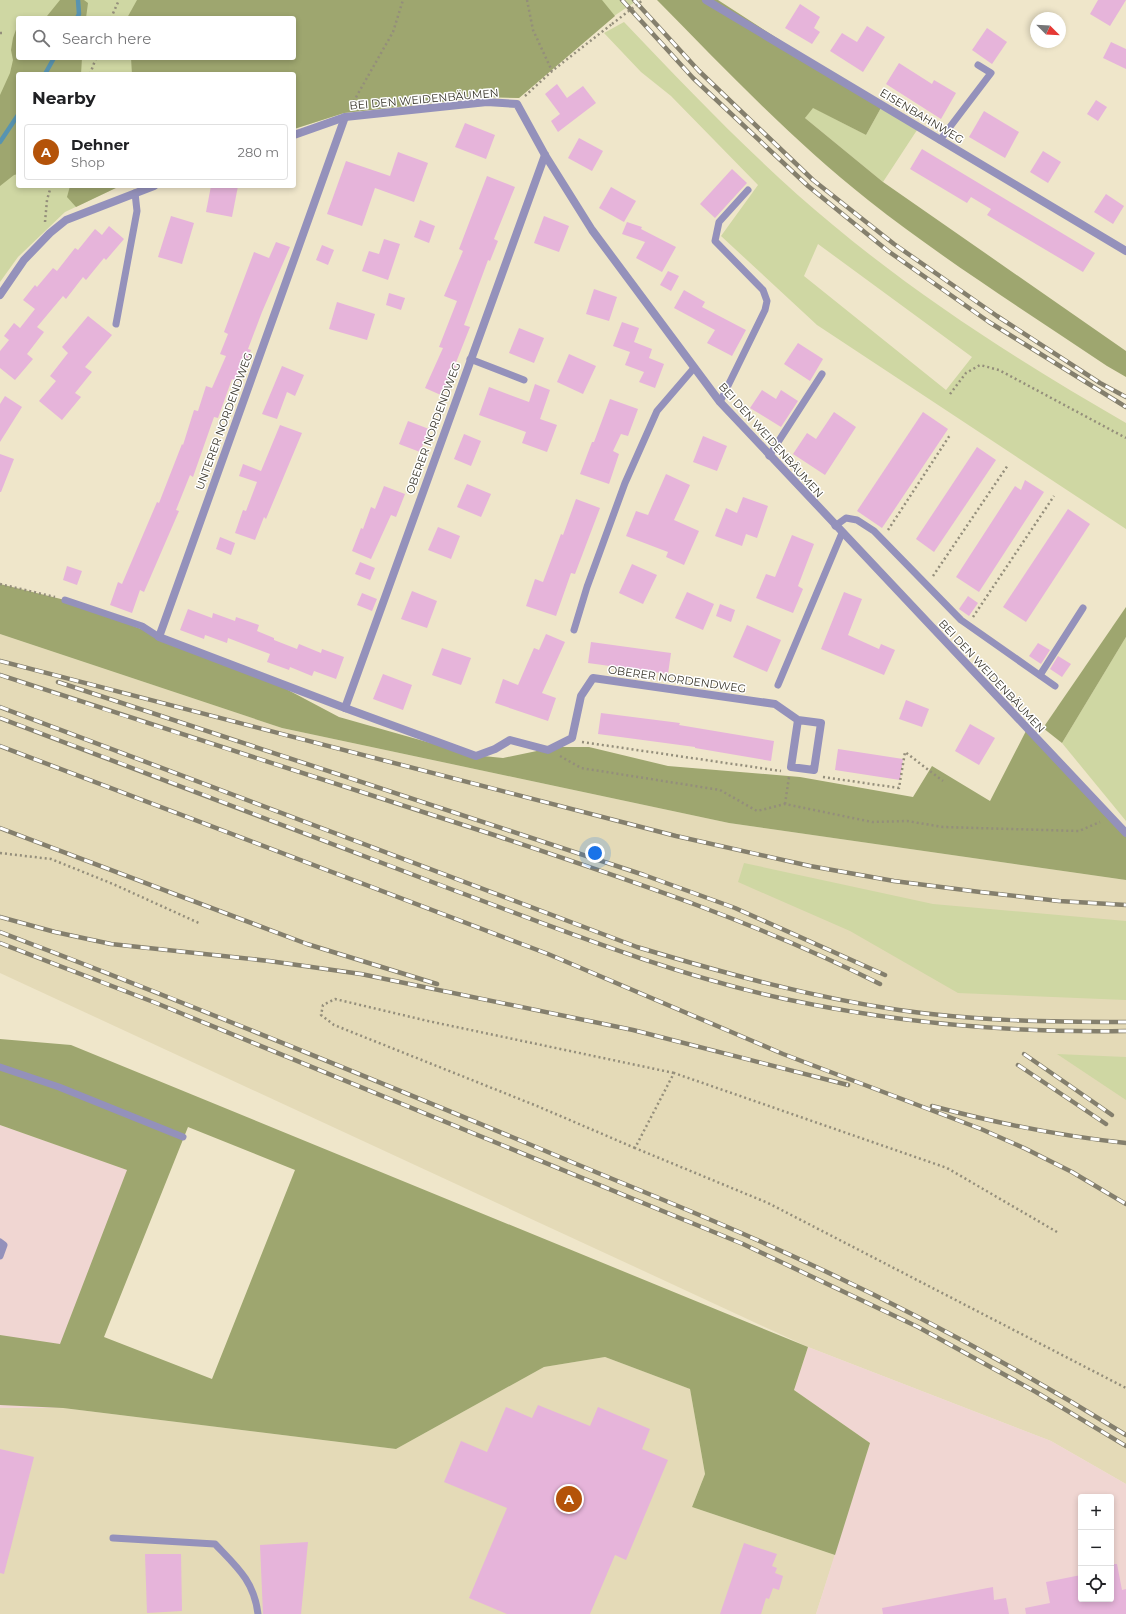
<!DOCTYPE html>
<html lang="en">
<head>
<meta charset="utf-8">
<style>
  :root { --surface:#fff; --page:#f2f2f2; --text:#202124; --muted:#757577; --line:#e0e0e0; --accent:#b45309 }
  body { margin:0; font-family:Montserrat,sans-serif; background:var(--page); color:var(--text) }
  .controls { position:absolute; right:12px; bottom:12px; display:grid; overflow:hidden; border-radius:4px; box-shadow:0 2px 6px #0003 }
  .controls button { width:36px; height:36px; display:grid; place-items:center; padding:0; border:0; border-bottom:1px solid var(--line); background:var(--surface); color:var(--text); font:20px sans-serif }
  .compass { position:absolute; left:1030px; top:12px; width:36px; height:36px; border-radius:50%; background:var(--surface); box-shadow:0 2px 6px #0003; rotate:114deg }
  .you { position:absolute; left:595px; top:853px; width:14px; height:14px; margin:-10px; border:3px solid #fff; border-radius:50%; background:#1a73e8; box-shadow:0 0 0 6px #1a73e833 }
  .badge { display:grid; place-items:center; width:26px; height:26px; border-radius:50%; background:var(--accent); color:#fff; font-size:13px; font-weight:700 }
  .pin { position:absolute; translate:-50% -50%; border:2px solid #fff; box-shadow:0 1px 4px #0006 }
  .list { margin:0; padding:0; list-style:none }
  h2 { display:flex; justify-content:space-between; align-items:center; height:52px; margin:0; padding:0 16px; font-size:17px }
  h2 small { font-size:13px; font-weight:400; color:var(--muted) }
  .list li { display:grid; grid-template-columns:26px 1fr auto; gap:12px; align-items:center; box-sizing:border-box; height:56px; margin:0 8px 8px; padding:0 8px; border:1px solid var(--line); border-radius:4px }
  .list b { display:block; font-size:15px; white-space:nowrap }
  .list p { margin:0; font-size:13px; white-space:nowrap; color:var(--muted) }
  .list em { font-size:13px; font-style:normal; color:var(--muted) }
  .icon { flex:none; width:22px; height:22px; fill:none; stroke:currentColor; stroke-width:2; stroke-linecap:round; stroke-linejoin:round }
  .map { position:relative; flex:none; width:1126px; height:1614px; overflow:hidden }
  .search { position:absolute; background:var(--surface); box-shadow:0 2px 6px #0003; left:16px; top:16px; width:280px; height:44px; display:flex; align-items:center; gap:10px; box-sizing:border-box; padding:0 14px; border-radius:4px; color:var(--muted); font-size:15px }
  .panel { position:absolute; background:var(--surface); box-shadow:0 2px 6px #0003; left:16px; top:72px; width:280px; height:116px; border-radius:4px }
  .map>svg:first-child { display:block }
  .built { fill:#e4dab7 }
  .industrial { fill:#f0d6d2; fill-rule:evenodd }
  .green { fill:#cfd7a3; fill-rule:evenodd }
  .forest { fill:#9ea66f; fill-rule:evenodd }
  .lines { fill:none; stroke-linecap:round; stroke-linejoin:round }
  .stream { stroke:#5894b0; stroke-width:4.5 }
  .building { fill:#e6b4da }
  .path { stroke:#948e7b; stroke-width:2.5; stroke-dasharray:2 3; stroke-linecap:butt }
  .lane { stroke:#9491bb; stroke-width:7 }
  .street { stroke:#9491bb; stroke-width:8 }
  .rail-casing { stroke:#847f6d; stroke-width:4.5 }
  .rail { stroke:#fff; stroke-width:3; stroke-dasharray:9; stroke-linecap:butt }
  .path-bridge { stroke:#948e7b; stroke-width:2.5; stroke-dasharray:2 3; stroke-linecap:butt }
  .labels { text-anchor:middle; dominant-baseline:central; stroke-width:3; stroke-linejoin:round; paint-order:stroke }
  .street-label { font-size:11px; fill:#39362b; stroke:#fff }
</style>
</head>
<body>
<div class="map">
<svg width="1126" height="1614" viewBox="0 0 1126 1614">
  <rect width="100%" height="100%" fill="#efe6ca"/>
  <g class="built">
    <polygon points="0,634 282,728 729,823 1126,880 1126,1484 1051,1441 808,1347 0,973"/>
    <polygon points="605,1357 690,1389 705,1474 692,1507 835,1555 816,1614 0,1614 0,1408 63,1408 396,1449 544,1367"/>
  </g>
  <g class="industrial">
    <polygon points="0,1125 150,1178 63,1408 0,1408"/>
    <path d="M808,1347L1051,1441L1126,1484V1614H816L870,1443L794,1390ZM1081,1497H1111V1599H1081Z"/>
  </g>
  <g class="green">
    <path d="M0,0H638L614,16L519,98L485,97L344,113L294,129V74H18V186H120L65,212L18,257L0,282ZM18,18H294V58H18Z"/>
    <path d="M624,22C691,92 758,163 833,225C924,301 1024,364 1126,423V529L817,325L721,236L758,185L671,96L641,72L604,33ZM818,244L972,357L946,390L804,276Z"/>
    <polygon points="882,106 919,127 883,182 805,118 812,107 866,135"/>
    <polygon points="1126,637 1126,821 1062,743"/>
    <polygon points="744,863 933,904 1126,921 1126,1000 958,993 850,931 738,882"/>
    <polygon points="1057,1054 1126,1057 1126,1100"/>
  </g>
  <g class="forest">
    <polygon points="60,0 84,0 88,3 86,18 34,18 47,16"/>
    <polygon points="137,0 602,0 615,16 519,98 485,97 344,113 294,129 294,74 132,74 131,58 294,58 294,18 127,18"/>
    <path d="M657,0H718L882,106L866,135L813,108L805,118L883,182L1126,351V377L1107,366C1027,312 944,260 868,200C792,140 725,69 657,0Z"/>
    <polygon points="18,24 18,58 82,58 81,74 18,74 18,174 14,175 0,186 0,95 10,73 13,60 11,50 13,38"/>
    <polygon points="70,186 120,186 76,207 67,197"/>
    <polygon points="0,584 65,600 254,672 339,717 473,755 503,758 556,747 589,747 668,766 800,777 913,797 932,766 990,801 1027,729 1126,833 1126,880 729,823 282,728 0,634"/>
    <polygon points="1126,607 1126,637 1062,743 1043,728"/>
    <path d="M0,1039L71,1045L808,1347L794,1390L870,1443L835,1555L692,1507L705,1474L690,1389L605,1357L544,1367L396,1449L63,1408L0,1405V1335L60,1344L127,1170L0,1125ZM188,1127L295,1170L212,1379L104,1337Z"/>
  </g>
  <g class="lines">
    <g class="stream">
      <polyline points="77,18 79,14 78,0"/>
      <polyline points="45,74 54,58"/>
      <polyline points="0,142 18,115"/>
    </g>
  </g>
  <g class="building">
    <polygon points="1098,0 1126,0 1110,26 1090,14"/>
    <polygon points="800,4 820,17 814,28 820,32 812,44 785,28"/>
    <polygon points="867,26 885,37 863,72 830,51 842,33 857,42"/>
    <polygon points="987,28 1007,42 992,64 972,50"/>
    <polygon points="1111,42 1126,49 1126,69 1103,58"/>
    <polygon points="899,63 932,84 934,80 956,93 941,119 886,84"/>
    <polygon points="557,84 567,98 583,86 596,103 558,132 551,121 560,114 545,94"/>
    <polygon points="1096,100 1107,107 1098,121 1087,114"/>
    <polygon points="984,111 1019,132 1005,158 969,137"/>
    <polygon points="465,123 495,135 486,159 455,147"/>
    <polygon points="579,138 603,151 592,171 568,158"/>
    <polygon points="922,149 1095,253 1083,272 987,215 991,209 971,197 967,203 910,169"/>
    <polygon points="1043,151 1061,162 1048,183 1030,172"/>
    <polygon points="398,152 428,163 414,202 375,188 362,226 327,214 346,161 390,176"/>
    <polygon points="732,169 747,183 715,218 700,204"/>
    <polygon points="487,176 515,187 494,239 498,241 490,261 488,260 464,325 470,327 455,365 456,366 443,396 425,388 443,348 439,347 457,301 444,296 463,251 459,249"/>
    <polygon points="211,186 238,186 232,217 206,212"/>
    <polygon points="611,187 636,201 624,222 599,208"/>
    <polygon points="1106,194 1124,206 1113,224 1094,212"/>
    <polygon points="171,216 194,223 182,264 158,257"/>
    <polygon points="544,216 569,226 559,252 534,243"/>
    <polygon points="420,220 435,226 429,243 414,237"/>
    <polygon points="627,222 642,227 641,229 676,247 662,272 636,258 645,242 622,234"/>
    <polygon points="109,226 124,239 106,260 104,258 86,280 83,277 66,299 63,296 37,327 44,332 27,354 33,359 15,380 0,368 0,351 9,340 4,336 14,323 20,328 35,309 23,300 35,285 37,287 53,268 57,271 75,248 78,250 95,229 102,235"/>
    <polygon points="384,239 400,244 388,280 362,271 369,251 379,254"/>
    <polygon points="276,242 290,247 262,312 248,349 251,350 238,382 232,379 218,418 214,417 193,477 190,475 176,510 179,511 144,592 140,590 132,613 110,605 118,582 122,584 157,502 159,503 182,444 183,445 194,410 198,411 206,386 212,388 226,356 220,354 228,334 224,332 254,252 269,258"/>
    <polygon points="322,245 334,250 328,265 316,260"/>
    <polygon points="668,271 679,276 671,291 660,285"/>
    <polygon points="594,289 617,297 609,321 586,314"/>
    <polygon points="684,290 705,302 702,307 746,330 732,356 707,343 715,330 674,308"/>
    <polygon points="389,293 405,298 401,310 386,305"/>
    <polygon points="337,302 375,314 367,340 329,329"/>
    <polygon points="88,316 112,335 85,367 92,372 75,393 81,397 62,420 39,401 56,381 50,376 68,353 62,347"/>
    <polygon points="622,322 639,328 634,342 652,349 649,358 664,364 655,388 639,382 644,372 625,365 630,352 613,346"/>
    <polygon points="519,328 544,338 534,363 509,353"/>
    <polygon points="798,343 823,359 810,381 784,364"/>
    <polygon points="569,354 596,366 583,394 557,382"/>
    <polygon points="282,366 304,375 295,396 287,392 277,419 262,414"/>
    <polygon points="535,384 550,390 540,419 557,425 547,452 522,443 526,432 479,415 489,387 529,402"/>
    <polygon points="762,390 776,399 781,390 798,401 781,427 750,408"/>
    <polygon points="5,396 22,407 0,442 0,404"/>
    <polygon points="610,399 638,409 628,436 621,434 613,451 619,454 609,484 580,474 592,442 594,442"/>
    <polygon points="834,412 856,427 825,475 793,454 807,433 816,439"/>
    <polygon points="923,412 948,429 882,528 857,511"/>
    <polygon points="408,421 429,429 420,452 399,444"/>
    <polygon points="280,425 302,433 266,519 264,517 255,540 235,533 243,510 246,511 257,482 239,476 243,464 261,471"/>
    <polygon points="464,434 481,441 471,466 454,459"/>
    <polygon points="703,436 727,446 717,471 693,462"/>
    <polygon points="977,447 996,460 934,552 916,539"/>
    <polygon points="0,454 14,459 1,492 0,492"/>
    <polygon points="666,474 690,485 674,520 699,531 684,565 666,557 668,552 626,536 636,511 648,515"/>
    <polygon points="1025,480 1044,492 979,592 956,577 1015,486 1021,490"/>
    <polygon points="467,484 491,494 481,517 457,507"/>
    <polygon points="384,486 405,494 396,517 391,515 371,559 352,551 361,528 363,529 371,507 375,509"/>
    <polygon points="743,497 768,506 757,538 746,534 742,546 715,536 726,508 737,513"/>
    <polygon points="576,499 600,508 575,574 571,573 556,616 526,606 535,579 543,582 561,534 563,535"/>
    <polygon points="1068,509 1090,524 1026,622 1003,607"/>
    <polygon points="438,527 460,536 451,559 428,550"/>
    <polygon points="792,535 814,544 798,586 803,589 793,613 756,598 766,574 775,577"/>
    <polygon points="220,537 235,543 231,555 216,549"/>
    <polygon points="360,562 375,568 370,580 355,574"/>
    <polygon points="632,564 657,575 643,604 619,593"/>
    <polygon points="67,566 82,571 77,585 63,580"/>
    <polygon points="412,591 437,601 427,628 401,619"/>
    <polygon points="687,592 714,604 703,630 675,618"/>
    <polygon points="844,592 862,599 848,635 879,649 881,644 895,650 884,675 821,649"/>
    <polygon points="362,593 377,599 372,611 357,605"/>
    <polygon points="968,596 978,603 969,616 959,609"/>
    <polygon points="720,604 735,610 731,622 716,616"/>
    <polygon points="188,609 212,618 213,613 235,621 236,617 259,625 257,631 274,638 274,640 297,649 299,644 321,653 322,649 344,657 336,679 314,671 312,676 290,667 289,670 267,662 270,654 228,638 227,643 205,635 204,639 180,630"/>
    <polygon points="747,625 781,640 767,672 733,657"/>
    <polygon points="546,634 565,642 542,693 556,698 548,721 495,703 503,679 518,685 534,648 539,650"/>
    <polygon points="591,642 671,653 668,674 588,663"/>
    <polygon points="1038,643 1050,650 1041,664 1029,656"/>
    <polygon points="442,648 471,658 461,685 432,675"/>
    <polygon points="1058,656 1071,664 1062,677 1050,669"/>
    <polygon points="383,674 412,685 403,710 373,699"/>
    <polygon points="906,700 929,709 922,727 899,719"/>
    <polygon points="601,713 680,723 679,725 774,741 771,761 695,748 695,747 598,734"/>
    <polygon points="970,724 995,738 979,765 955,751"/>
    <polygon points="838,749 903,759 900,780 835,770"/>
    <polygon points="538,1405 590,1426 598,1407 650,1429 642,1449 668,1460 626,1560 615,1555 590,1614 507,1614 469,1598 507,1508 444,1482 461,1441 487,1452 506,1407 532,1418"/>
    <polygon points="0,1449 34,1457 4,1574 0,1573"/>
    <polygon points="308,1542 301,1614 263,1614 260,1545"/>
    <polygon points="744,1543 777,1554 772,1566 777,1568 775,1573 783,1576 779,1590 773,1588 769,1599 766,1598 761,1614 720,1614"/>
    <polygon points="145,1554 181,1554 182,1611 147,1613"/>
    <polygon points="1111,1564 1117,1564 1122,1590 1126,1589 1126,1614 1026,1614 1025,1608 1050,1603 1046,1582 1081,1575 1081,1599 1111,1599"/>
    <polygon points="993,1587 994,1600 1006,1598 1009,1614 883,1614 882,1608"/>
  </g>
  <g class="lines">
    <g class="path">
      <polyline points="527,0 533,30 552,71"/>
      <polyline points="111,18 119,0"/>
      <polyline points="0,33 2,33"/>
      <polyline points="90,74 96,58"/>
      <polyline points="525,96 552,71 612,24"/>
      <polyline points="351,106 393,32 403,0"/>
      <polyline points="45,222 47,200 51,186"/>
      <polyline points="950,394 966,373 980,365 999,370 1126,438"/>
      <polyline points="888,530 950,435"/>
      <polyline points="933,576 1008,465"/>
      <polyline points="0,584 55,597"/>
      <polyline points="973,617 1054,496"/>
      <polyline points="582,742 781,771"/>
      <polyline points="560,756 581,768 720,790 757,811 785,804 872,822 907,821 943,827 1079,831 1100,822"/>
      <polyline points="823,777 899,788 905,752 943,781"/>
      <polyline points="785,804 789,777"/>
      <polyline points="0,853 51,859 113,884 201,924"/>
      <polyline points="635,1148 537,1106 334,1025 321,1015 323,1005 335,999 428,1021 674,1073"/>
      <polyline points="1057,1232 947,1168 674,1073 635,1148 768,1203 1126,1388"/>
    </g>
    <g class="lane">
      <polyline points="940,140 991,73 978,65"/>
      <polyline points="116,324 137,211 135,193"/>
      <polyline points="470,359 524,380"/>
      <polyline points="720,402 765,310 767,301 763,290 715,241 719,222 748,190"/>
      <polyline points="769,456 822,374"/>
      <polyline points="835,526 846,518 857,520 874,531 961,620 1055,686"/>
      <polyline points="65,600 142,626 159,637"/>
      <polyline points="574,630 587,587 625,483 657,411 694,368"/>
      <polyline points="1040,675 1083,608"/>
      <polyline points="778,685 842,533"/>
      <polyline points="0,1067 59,1087 183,1137"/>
      <polyline points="0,1242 4,1245 0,1256"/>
      <path d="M113,1538L215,1544C237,1567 254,1581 258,1614"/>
    </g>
    <g class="street">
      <polyline points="706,0 1126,251"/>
      <polyline points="345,117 159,637 345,708 545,155"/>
      <polyline points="294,135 345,117 487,102 517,104 545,155 592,230 720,402 1126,833"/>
      <polyline points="0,295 24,260 50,233 66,220 154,186"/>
      <polyline points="345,708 476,756 495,749 510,740 548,750 572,738 581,696 593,678 775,704 798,720 821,723 814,770 791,767 798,720"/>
    </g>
    <g class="rail-casing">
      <g id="rail">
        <polyline points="622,0 693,78 808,186 888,251 989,322 1126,407"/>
        <polyline points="634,0 699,71 813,180 894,244 997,316 1100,383 1126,397"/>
        <polyline points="0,661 676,836 810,866 894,881 980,892 1059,901 1126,905"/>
        <path d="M0,675C163,729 327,780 491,834C623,878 755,921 880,984"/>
        <polyline points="58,682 644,875 735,908 885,975"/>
        <path d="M0,707L637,947C724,973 810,997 899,1010C974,1021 1050,1022 1126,1022"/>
        <path d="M0,718C150,774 299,831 448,888C559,929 670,974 785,999C897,1023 1011,1033 1126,1031"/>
        <polyline points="0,746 548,954 783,1054 981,1129 1024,1148 1072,1172 1126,1204"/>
        <polyline points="0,828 307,944 437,984"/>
        <polyline points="0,917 55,932 111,944 269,961 361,974 633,1030 848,1085"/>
        <path d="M0,932C180,1000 358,1073 536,1147C606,1177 678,1205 748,1236C878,1293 1005,1360 1126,1435"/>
        <polyline points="0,943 156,1003 743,1244 918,1327 1036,1392 1126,1446"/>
        <polyline points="1024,1054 1112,1115"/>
        <polyline points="1018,1065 1106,1124"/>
        <path d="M932,1106C996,1123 1060,1136 1126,1143"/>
      </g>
    </g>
    <use href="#rail" class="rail"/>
    <polyline class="path-bridge" points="612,24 643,0"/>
  </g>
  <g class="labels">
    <g class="street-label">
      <text transform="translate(424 99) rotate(-5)">BEI DEN WEIDENBÄUMEN</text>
      <text transform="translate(922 116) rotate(31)">EISENBAHNWEG</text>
      <text transform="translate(224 421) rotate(-70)">UNTERER NORDENDWEG</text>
      <text transform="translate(433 428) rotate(-70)">OBERER NORDENDWEG</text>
      <text transform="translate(771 440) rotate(48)">BEI DEN WEIDENBÄUMEN</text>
      <text transform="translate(992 676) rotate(47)">BEI DEN WEIDENBÄUMEN</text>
      <text transform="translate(677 679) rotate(8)">OBERER NORDENDWEG</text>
    </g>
  </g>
</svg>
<div class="controls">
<button>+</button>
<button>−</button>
<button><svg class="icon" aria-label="locate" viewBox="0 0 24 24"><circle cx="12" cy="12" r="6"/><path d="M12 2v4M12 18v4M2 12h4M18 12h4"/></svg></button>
</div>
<svg class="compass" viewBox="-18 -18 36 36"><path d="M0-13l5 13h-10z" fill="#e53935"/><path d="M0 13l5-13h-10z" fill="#757577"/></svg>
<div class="you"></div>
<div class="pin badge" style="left:569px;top:1499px">A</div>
<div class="search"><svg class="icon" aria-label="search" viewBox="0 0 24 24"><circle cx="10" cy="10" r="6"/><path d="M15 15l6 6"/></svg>Search here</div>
<section class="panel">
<h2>Nearby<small></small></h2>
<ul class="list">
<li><span class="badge">A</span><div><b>Dehner</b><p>Shop</p></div><em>280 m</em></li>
</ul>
</section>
</div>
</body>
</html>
